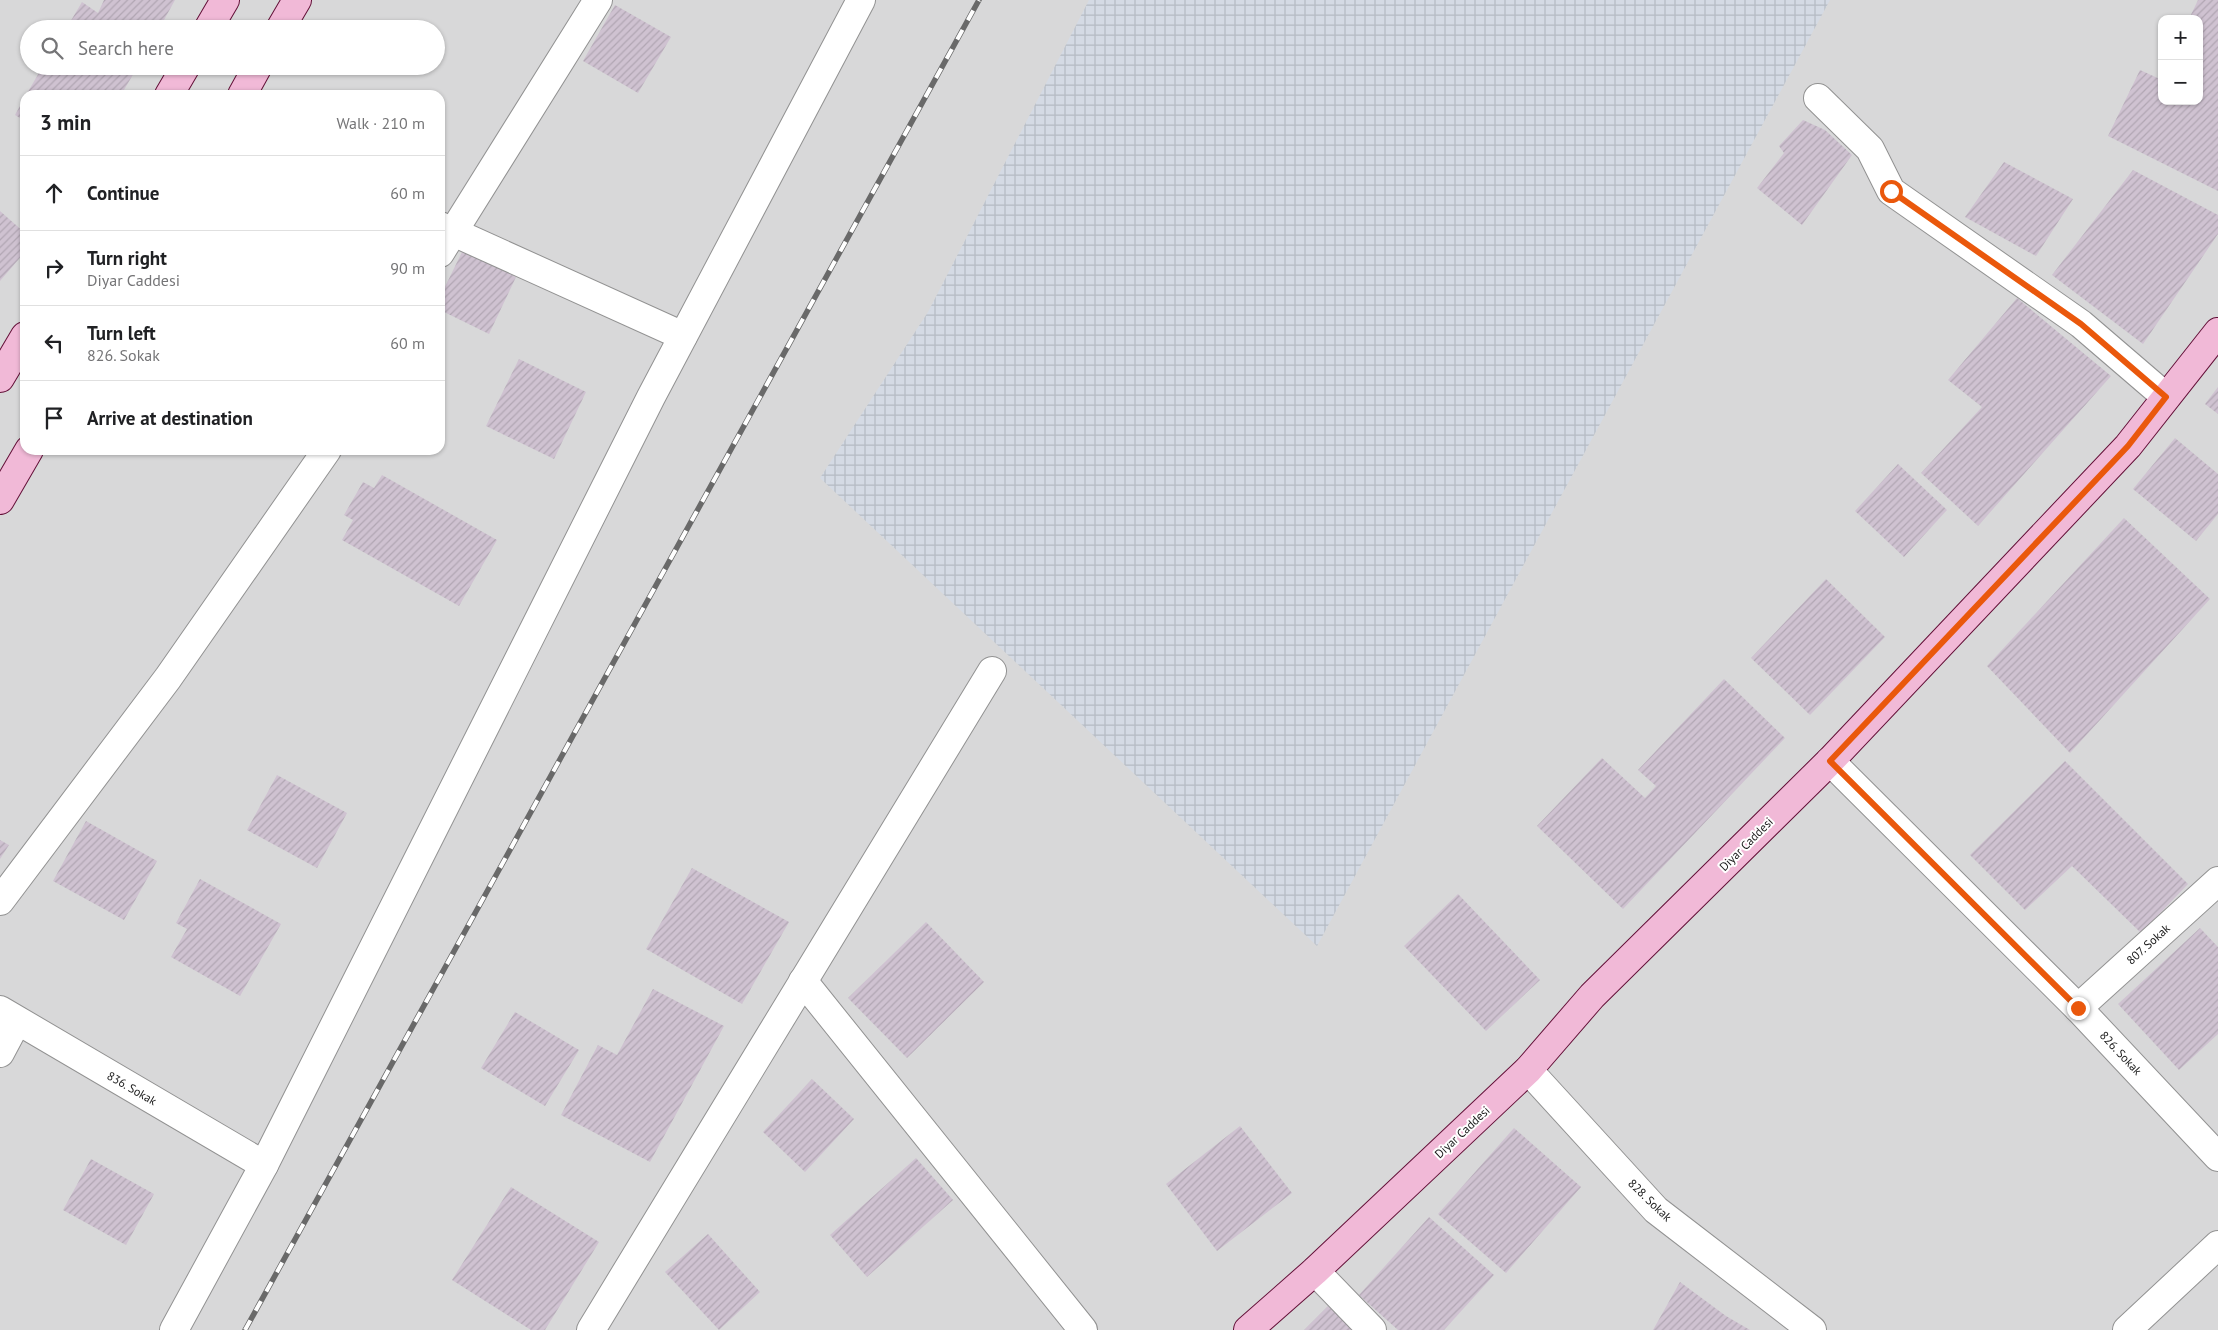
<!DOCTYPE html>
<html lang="en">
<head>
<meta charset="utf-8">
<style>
  :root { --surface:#fff; --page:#f6f6f6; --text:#202124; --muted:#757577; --line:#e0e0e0 }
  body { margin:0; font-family:"PT Sans",sans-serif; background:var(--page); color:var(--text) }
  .controls { position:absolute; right:15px; top:15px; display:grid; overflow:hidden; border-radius:10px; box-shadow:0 1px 4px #0004 }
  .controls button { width:45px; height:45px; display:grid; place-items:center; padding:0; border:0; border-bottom:1px solid var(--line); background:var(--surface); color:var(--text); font:25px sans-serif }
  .stop { position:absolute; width:15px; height:15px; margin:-11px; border:4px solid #ea580c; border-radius:50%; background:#fff }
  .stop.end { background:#ea580c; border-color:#fff; box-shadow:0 1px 5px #0008 }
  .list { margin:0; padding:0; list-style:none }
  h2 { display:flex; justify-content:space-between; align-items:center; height:65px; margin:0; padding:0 20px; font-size:21px }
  h2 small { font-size:16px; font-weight:400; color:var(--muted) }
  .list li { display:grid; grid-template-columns:32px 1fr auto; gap:15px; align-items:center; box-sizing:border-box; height:75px; padding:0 20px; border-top:1px solid var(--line) }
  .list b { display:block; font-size:19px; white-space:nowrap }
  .list p { margin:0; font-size:16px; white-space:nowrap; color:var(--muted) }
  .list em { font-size:16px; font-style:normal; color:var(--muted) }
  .icon { flex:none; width:28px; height:28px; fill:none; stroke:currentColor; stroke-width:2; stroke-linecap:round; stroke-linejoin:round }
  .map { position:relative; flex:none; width:2218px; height:1330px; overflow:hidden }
  .search { position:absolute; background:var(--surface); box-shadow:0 1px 4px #0004; left:20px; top:20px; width:425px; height:55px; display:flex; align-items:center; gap:12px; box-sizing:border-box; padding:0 18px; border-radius:28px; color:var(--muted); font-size:19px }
  .panel { position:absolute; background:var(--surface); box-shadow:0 1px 4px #0004; left:20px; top:90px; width:425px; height:365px; border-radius:15px }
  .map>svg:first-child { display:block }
  .residential { fill:#d8d8d9; fill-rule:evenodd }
  .industrial { fill:url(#industrial-grid) }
  .building { fill:url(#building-hatch) }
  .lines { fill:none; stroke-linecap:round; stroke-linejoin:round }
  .street-casing { stroke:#929292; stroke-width:30 }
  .secondary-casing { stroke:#631038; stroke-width:30 }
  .street { stroke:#fff; stroke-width:28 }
  .secondary { stroke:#f1b9d7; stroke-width:28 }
  .rail-casing { stroke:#696969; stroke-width:5.5 }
  .rail { stroke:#fff; stroke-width:4; stroke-dasharray:11; stroke-linecap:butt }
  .route { stroke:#ea580c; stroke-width:6 }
  .labels { text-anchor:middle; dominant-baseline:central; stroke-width:4; stroke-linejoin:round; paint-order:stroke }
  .street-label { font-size:12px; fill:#1b1b1b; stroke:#fff }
</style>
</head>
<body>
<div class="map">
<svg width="2218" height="1330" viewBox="0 0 2218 1330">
  <defs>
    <pattern id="industrial-grid" width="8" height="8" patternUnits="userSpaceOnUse" patternTransform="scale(1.25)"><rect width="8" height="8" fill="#d4dae4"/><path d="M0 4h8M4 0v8" fill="none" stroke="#b5bac3"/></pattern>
    <pattern id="building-hatch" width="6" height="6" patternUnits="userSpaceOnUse" patternTransform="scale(1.25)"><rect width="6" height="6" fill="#cfc2d1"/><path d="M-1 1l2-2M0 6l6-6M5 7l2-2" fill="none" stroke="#b1a6b3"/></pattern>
  </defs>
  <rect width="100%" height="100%" fill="#ebe1ea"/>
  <path class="residential" d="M0,0H2218V1330H0ZM2162,19H2199V101H2162ZM29,29H436V66H29ZM25,95H440V450H25Z"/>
  <polygon class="industrial" points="1089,0 1830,0 1317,946 820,478 928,312"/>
  <g class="building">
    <polygon points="104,0 175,0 159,29 66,29 82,2 98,13"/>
    <polygon points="2198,0 2218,0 2218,191 2108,136 2140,70 2162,80 2162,101 2199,101 2199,19 2189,19"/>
    <polygon points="615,5 671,37 638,93 583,61"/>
    <polygon points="43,66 138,66 121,95 26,95"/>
    <polygon points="25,97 25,121 15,115"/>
    <polygon points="1803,120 1825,130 1852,155 1802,225 1757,188 1784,153 1779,146"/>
    <polygon points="2004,162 2073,199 2036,256 1965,217"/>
    <polygon points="2133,170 2218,215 2218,234 2143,344 2052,275"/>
    <polygon points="0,211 25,233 25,252 0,281"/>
    <polygon points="463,250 516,277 489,334 440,310 440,297"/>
    <polygon points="2017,298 2111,376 1978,526 1921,473 1982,407 1948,380"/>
    <polygon points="519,359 586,392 554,459 486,426"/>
    <polygon points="2218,387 2218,414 2205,404"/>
    <polygon points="2175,438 2218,474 2218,514 2196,541 2133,489"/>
    <polygon points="1898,464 1947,510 1904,557 1855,511"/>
    <polygon points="382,475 497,540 459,606 342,540 353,520 344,515 363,482 374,488"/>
    <polygon points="2124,518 2210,599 2070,753 1987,666"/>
    <polygon points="1826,579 1885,637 1810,715 1751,658"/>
    <polygon points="1724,679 1785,738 1623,909 1537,826 1602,758 1645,798 1656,786 1638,770"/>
    <polygon points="2065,761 2188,884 2141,933 2072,866 2025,910 1970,855"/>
    <polygon points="277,775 347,813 317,868 247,830"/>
    <polygon points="86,821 157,861 124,920 53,881"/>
    <polygon points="0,840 9,845 0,859"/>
    <polygon points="692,868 789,922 742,1004 646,949"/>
    <polygon points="200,879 281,924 240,996 171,957 187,929 176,923"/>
    <polygon points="1458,894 1540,980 1486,1031 1404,946"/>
    <polygon points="926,922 984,982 907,1058 848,998"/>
    <polygon points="2200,928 2218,947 2218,1034 2179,1070 2118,1004"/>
    <polygon points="653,989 724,1026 650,1162 561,1115 598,1045 617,1055"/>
    <polygon points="515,1012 579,1050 545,1106 481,1068"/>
    <polygon points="812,1079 854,1119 805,1172 763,1132"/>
    <polygon points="1240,1126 1292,1193 1217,1251 1166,1184"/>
    <polygon points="1514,1128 1581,1187 1506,1273 1438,1214"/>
    <polygon points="916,1158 953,1200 867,1277 830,1235"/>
    <polygon points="91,1159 154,1194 126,1245 63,1210"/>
    <polygon points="511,1187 599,1242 545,1330 531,1330 452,1280"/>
    <polygon points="1429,1217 1494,1275 1444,1330 1398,1330 1359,1295"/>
    <polygon points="708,1234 760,1292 719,1330 665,1272"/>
    <polygon points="1680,1282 1726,1316 1750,1330 1653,1330"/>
    <polygon points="1328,1306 1354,1330 1304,1330"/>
  </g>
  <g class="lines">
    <g class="street-casing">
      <g id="street">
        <polyline points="1818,98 1870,149 1891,191 2081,324 2166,397"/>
        <polyline points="440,226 683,336"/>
        <polyline points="440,253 598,0"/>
        <polyline points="1830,761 2078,1008 2218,1157"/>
        <polyline points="0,901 168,678 327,450"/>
        <polyline points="803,981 1083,1330"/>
        <polyline points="2078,1008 2218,881"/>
        <polyline points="0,1010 264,1165"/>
        <polyline points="0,1053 17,1021"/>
        <polyline points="1528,1070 1656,1210 1812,1330"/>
        <polyline points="1315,1271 1372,1330"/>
        <polyline points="174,1330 264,1165 651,397 861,0"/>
        <polyline points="591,1330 992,671"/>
        <polyline points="2127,1330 2218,1245"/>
      </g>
    </g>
    <g class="secondary-casing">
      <g id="secondary">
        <polyline points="208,29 225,0"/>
        <polyline points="280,29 297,0"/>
        <polyline points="169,95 186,66"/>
        <polyline points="242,95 258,66"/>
        <polyline points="0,378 25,336"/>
        <polyline points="0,500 29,450"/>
        <polyline points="1248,1330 1315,1271 1528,1070 1592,996 1830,761 2128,446 2218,332"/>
      </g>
    </g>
    <use href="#street" class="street"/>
    <use href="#secondary" class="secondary"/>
    <g class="rail-casing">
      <polyline id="rail" points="245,1330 979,0"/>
    </g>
    <use href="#rail" class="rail"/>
  </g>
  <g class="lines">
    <polyline class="route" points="1891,191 2081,324 2166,397 2128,446 1830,761 2078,1008"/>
  </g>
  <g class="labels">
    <g class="street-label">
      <text transform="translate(1746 844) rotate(-45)">Diyar Caddesi</text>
      <text transform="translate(2148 944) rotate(-42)">807. Sokak</text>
      <text transform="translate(2121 1053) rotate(47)">826. Sokak</text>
      <text transform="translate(132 1088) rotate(30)">836. Sokak</text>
      <text transform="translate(1462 1132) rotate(-43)">Diyar Caddesi</text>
      <text transform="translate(1650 1200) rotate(44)">828. Sokak</text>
    </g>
  </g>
</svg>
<div class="controls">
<button>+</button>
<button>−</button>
</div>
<div class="stop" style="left:1891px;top:191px"></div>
<div class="stop end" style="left:2078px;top:1008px"></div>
<div class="search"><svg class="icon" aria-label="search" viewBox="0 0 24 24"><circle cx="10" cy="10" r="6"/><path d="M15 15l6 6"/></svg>Search here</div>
<section class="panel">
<h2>3 min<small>Walk · 210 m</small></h2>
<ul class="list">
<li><svg class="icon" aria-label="ahead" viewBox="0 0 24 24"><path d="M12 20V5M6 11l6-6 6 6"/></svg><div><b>Continue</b></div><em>60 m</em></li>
<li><svg class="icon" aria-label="right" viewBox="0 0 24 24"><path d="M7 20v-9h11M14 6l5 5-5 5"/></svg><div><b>Turn right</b><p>Diyar Caddesi</p></div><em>90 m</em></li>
<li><svg class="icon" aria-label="left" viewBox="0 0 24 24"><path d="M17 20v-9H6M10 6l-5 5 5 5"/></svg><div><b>Turn left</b><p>826. Sokak</p></div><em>60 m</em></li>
<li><svg class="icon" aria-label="arrive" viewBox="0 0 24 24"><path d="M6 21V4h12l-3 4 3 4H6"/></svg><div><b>Arrive at destination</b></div></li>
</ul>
</section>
</div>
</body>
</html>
